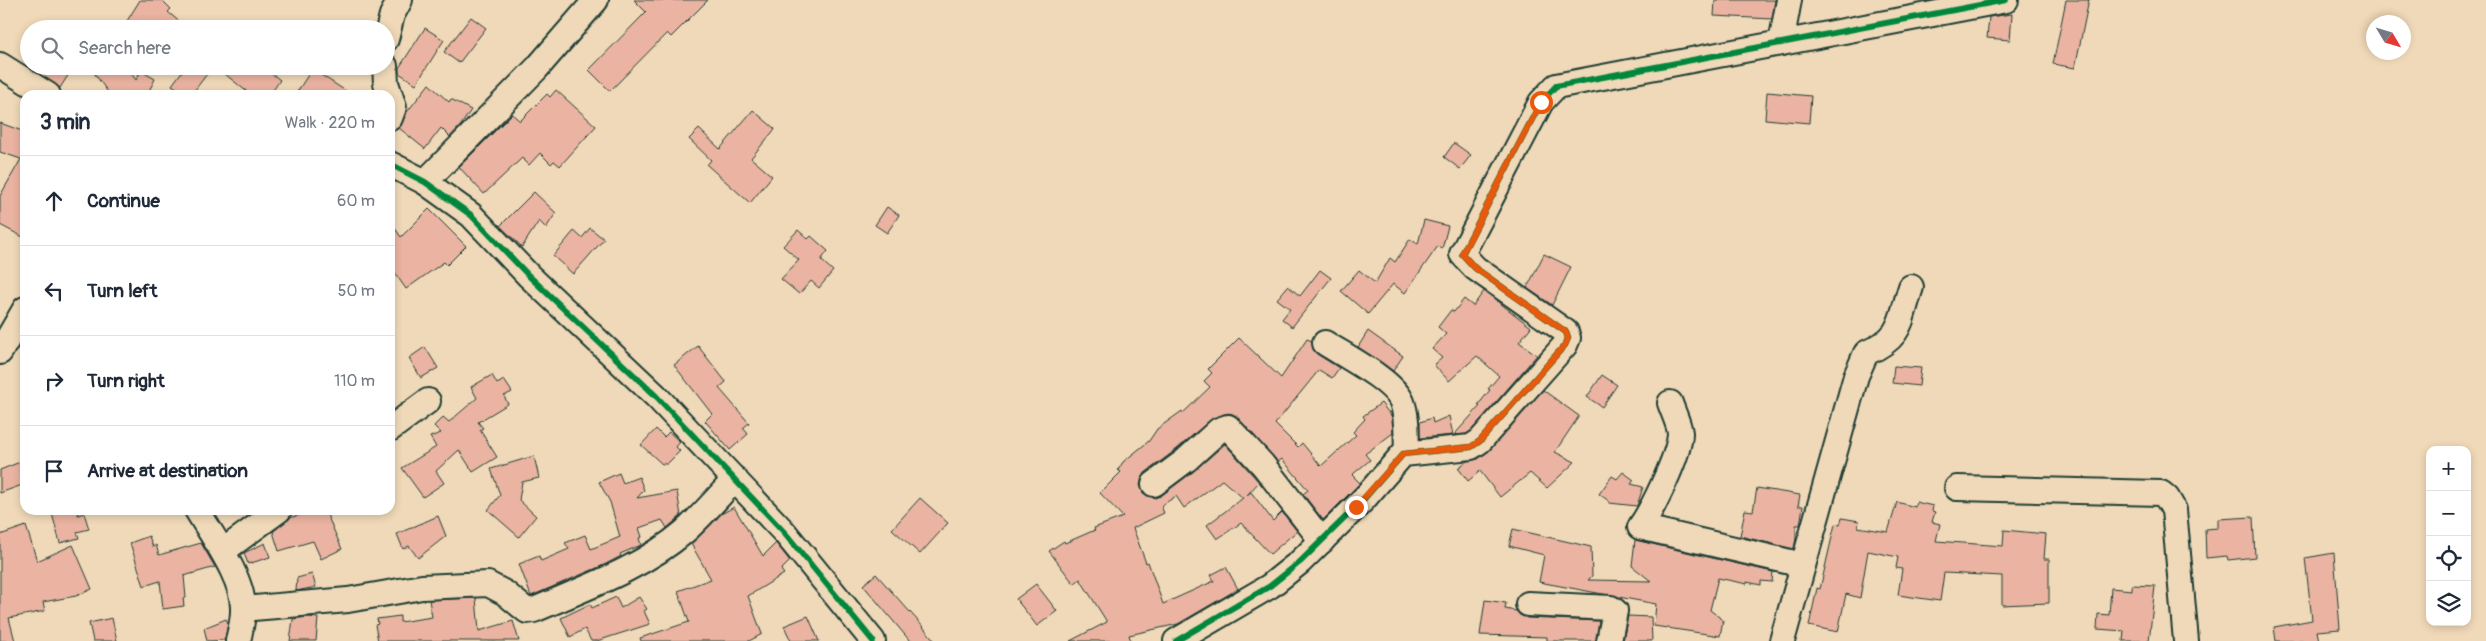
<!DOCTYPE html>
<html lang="en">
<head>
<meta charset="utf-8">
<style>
  :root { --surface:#fff; --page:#f2f2f3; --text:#1f2937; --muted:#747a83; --line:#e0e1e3 }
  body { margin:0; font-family:Pangolin,sans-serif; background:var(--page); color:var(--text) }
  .controls { position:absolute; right:15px; bottom:15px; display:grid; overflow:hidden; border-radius:10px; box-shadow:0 2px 8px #0003 }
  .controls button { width:45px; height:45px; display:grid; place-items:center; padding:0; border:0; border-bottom:1px solid var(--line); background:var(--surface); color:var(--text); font:25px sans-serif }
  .compass { position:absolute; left:2366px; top:15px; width:45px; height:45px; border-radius:50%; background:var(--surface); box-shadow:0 2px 8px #0003; rotate:128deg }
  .stop { position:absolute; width:15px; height:15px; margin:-11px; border:4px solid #ea580c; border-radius:50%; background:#fff }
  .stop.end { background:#ea580c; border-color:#fff; box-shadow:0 1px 5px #0008 }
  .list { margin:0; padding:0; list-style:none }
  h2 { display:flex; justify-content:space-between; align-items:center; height:65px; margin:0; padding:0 20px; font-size:21px }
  h2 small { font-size:16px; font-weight:400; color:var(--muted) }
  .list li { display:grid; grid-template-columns:32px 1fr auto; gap:15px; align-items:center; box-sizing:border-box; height:90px; padding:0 20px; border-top:1px solid var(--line) }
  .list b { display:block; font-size:19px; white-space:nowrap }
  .list em { font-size:16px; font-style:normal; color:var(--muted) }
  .icon { flex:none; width:28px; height:28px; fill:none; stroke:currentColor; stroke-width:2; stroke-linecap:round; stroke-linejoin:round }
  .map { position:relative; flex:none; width:2486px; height:641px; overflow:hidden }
  .search { position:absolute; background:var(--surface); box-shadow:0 2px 8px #0003; left:20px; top:20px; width:375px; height:55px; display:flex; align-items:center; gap:12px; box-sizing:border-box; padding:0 18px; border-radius:28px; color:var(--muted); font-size:19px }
  .panel { position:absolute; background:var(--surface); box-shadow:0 2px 8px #0003; left:20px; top:90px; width:375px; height:425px; border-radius:15px }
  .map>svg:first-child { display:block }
  .building { fill:#ebb3a1; stroke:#1f3d34 }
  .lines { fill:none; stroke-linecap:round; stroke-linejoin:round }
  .minor-casing { stroke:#1f3d34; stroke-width:28 }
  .minor { stroke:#f0d9b8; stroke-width:24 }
  .cycleway-casing { stroke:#f0d9b8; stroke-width:9 }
  .cycleway { stroke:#00873e; stroke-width:6 }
  .route { stroke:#ea580c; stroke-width:6 }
</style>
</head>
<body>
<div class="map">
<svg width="2486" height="641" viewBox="0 0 2486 641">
  <rect width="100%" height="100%" fill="#f0d9b8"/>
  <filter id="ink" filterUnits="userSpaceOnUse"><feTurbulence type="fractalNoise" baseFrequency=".02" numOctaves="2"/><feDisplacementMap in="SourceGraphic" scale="10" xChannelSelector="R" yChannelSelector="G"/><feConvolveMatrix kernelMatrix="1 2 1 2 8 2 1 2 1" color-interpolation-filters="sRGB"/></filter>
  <g filter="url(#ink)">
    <g class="building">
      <polygon points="140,0 162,0 171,9 168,12 188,29 122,29"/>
      <polygon points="634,0 708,0 671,37 667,33 610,91 589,70 646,12"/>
      <polygon points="1715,0 1775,0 1772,19 1714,16"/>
      <polygon points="2066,0 2089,0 2075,68 2053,64"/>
      <polygon points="2012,14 2010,40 1987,38 1989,17"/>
      <polygon points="471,17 486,28 459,63 444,52"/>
      <polygon points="425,28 444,40 416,84 399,73 399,68"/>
      <polygon points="38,66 74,66 60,88 35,71"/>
      <polygon points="89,66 126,66 136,80 141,71 155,79 147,95 110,95"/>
      <polygon points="186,66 213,66 191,95 187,95 172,85"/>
      <polygon points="215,66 251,66 259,71 262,66 280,80 270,95 251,95"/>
      <polygon points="312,69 352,95 295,95"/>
      <polygon points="429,84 449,102 451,99 471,110 461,125 450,137 441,128 425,149 399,128 407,112"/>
      <polygon points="556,90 596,126 560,166 554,161 551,164 540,153 529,165 522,158 484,194 459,167 512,114 520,121 547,94 550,97"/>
      <polygon points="1767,92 1811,96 1809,123 1765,119"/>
      <polygon points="753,110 775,129 751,158 772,176 750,203 707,165 711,160 689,139 699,129 720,149"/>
      <polygon points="0,123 25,132 25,238 0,225 0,196 21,159 0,152"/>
      <polygon points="1454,143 1471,155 1460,169 1444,157"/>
      <polygon points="534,192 556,213 546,228 539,221 522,247 500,226"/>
      <polygon points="887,207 899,215 887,233 875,225"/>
      <polygon points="429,209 466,246 447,265 444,262 406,289 390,266 390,221 401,237"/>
      <polygon points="1424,220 1448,226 1442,249 1438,246 1405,293 1393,284 1368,314 1341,291 1359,270 1375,283 1390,258 1395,262 1410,239 1418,244"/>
      <polygon points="590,228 604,239 573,274 553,256 574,231 582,238"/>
      <polygon points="798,230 808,239 811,236 828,251 821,260 833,271 819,288 811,281 799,294 781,279 799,260 783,246"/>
      <polygon points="1544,254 1571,267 1552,305 1527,288"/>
      <polygon points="1320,270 1331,278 1292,327 1282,319 1290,309 1277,299 1288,286 1300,296"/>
      <polygon points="1484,291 1531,327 1519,342 1537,355 1471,431 1466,434 1454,435 1480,406 1478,405 1490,390 1488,389 1499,376 1477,356 1449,381 1434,365 1442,358 1432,349 1446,334 1438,327 1451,310 1454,312 1464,299 1473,306"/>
      <polygon points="1368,331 1403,356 1393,371 1358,347"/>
      <polygon points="1239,338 1281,378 1307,339 1312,341 1313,349 1317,354 1339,368 1332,378 1319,370 1275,424 1298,447 1302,443 1321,466 1356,435 1353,432 1365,419 1363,416 1381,403 1392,417 1393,433 1365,454 1370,460 1352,475 1360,483 1323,520 1303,494 1308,490 1282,459 1278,462 1238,418 1232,414 1224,414 1210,420 1177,449 1145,473 1140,485 1143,493 1155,498 1162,495 1195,470 1225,444 1259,482 1247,495 1251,492 1273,521 1282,512 1297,531 1270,554 1241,523 1217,539 1207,525 1243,498 1222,480 1184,508 1176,496 1161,506 1164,513 1133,528 1146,563 1148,562 1163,604 1214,581 1211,575 1226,567 1238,589 1178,624 1129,635 1131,641 1070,641 1107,622 1080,579 1074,584 1049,551 1064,541 1065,543 1095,530 1094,528 1123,517 1100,493 1121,472 1118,470 1123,462 1149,441 1157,429 1182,411 1183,413 1210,387 1204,381 1212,373 1208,369"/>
      <polygon points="698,346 726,382 719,388 749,423 743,428 748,434 730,450 705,421 712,414 674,365"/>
      <polygon points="425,347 438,368 421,378 409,358"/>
      <polygon points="1894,366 1921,368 1919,386 1892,383"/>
      <polygon points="492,375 497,384 504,380 512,392 504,396 508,404 478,422 483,428 480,430 497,457 473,472 459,450 436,471 444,483 423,497 402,468 436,447 430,437 441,433 434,426 443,417 449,422 477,398 471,387"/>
      <polygon points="1602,375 1617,385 1602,407 1587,397"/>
      <polygon points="1543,390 1579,416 1555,452 1575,462 1547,488 1530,473 1500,497 1480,471 1468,481 1458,468 1467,461 1478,459 1490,450"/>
      <polygon points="1449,416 1453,435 1420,438 1420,422 1432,418 1433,423"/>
      <polygon points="656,429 664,437 669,432 680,442 676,447 680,451 667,464 662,464 641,445"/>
      <polygon points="534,456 539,478 522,482 519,500 536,516 519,537 488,510 500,495 491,469"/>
      <polygon points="20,462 25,475 25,484 0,493 0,470"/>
      <polygon points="1623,472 1634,480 1631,484 1643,487 1637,506 1609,503 1609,501 1599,494 1612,476 1617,479"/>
      <polygon points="619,473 623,483 639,477 644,490 637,498 677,491 681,516 667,528 662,520 639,528 642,537 639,538 641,545 620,554 621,556 606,564 531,596 519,564 539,556 541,561 569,549 565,543 585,535 591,549 620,537 610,502 599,482"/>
      <polygon points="1757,488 1800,495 1798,506 1803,506 1800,525 1796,525 1796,538 1794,549 1740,536 1745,510 1753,511"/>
      <polygon points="920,498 948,523 920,554 892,529"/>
      <polygon points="1897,502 1915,507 1916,502 1933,506 1932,511 1935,512 1932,522 1940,524 1936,541 2003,546 2004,530 2046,534 2044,559 2049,559 2049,603 2002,605 2002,576 1944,573 1940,601 1898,595 1902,569 1896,568 1898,557 1868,551 1860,598 1846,594 1838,632 1809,626 1817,588 1820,589 1835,524 1840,525 1842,518 1859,521 1858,527 1888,532"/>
      <polygon points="734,507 763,556 776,543 790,561 781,570 784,574 748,596 762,634 749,641 641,641 640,638 689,622 678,591 711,579 691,544 721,514"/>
      <polygon points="51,510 77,510 78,515 84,513 89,529 77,532 79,538 60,543"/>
      <polygon points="300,510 325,510 342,549 321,559 313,541 279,551 273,532 289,518 303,514"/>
      <polygon points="438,516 446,536 418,558 409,546 403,549 397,534"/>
      <polygon points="2253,517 2255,557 2228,560 2227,556 2206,558 2205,529 2218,528 2218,519"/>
      <polygon points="26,526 37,561 73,545 92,589 76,596 43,602 45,611 9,618 15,641 0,641 0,535"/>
      <polygon points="1513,529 1591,547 1592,576 1588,580 1651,581 1632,566 1635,540 1773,572 1772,582 1761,581 1761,585 1747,582 1747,584 1718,578 1710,610 1723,620 1720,636 1654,626 1656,604 1539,582 1544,555 1509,546"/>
      <polygon points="149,536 153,547 156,545 159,555 201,543 215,567 184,576 186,598 183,598 184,606 163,609 160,581 144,586 130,543"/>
      <polygon points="265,543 270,557 248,564 244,553"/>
      <polygon points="2334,553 2340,629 2317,631 2319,641 2276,641 2274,627 2312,620 2305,558"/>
      <polygon points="312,574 316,587 296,591 297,578"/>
      <polygon points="876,574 918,621 935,641 910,641 863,585"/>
      <polygon points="1036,584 1057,611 1037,626 1016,599"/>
      <polygon points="2132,585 2155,586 2149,641 2123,641 2124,631 2097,629 2098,614 2109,615 2111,588 2132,590"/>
      <polygon points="616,597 621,608 639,597 647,609 644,611 650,624 597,641 591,641 585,629 570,637 561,618 590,604 592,608"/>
      <polygon points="476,598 479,631 513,621 519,641 378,641 375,625 378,624 377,619 400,616 400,622 432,617 429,600"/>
      <polygon points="1485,600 1506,603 1505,609 1516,611 1527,618 1599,621 1596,641 1547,641 1547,637 1480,635"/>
      <polygon points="808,616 819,641 791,641 784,626"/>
      <polygon points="1628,616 1651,617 1652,641 1623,641"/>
      <polygon points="308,617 318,618 316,641 290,641 293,619"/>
      <polygon points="112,618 117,641 93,641 89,623"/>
      <polygon points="226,619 228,623 225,640 207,641 204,628"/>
    </g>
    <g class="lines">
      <g class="minor-casing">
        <g id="minor">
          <polyline points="386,39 392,15 400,0"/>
          <polyline points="1781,43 1789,0"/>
          <polyline points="0,65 48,95"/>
          <polyline points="385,66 386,83 394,107 390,118"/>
          <polyline points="390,164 425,182 471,215 529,276 656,396 785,533 873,641"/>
          <polyline points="425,182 537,68 596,0"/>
          <path d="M1325,343C1345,356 1394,381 1402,402C1408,418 1406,436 1407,453"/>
          <polyline points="0,352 25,309"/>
          <path d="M1670,403C1673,412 1679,424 1680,433C1680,454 1652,510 1640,527L1803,565"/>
          <polyline points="390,429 428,401"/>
          <polyline points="1154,484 1186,460 1219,430 1228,427 1263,465 1322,541"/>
          <polyline points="1957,488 2161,493 2167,498 2174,510 2186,641"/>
          <path d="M197,510C212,536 245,580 243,611C243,621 240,631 238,641"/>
          <polyline points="223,551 279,510"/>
          <polyline points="1528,604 1611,608 1615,611 1609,641"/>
          <path d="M243,609L348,600L422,587L488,584L505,593L527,611L534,610C585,588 642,568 684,532C702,516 718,497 735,479"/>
          <polyline points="1176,641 1270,586 1300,562 1363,500 1403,454 1471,447 1480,441 1565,345 1568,338 1566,332 1475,268 1462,254 1541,102 1556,86 2006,0"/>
          <path d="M1782,641L1856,376L1866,353C1903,337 1899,323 1911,287"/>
        </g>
      </g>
      <use href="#minor" class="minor"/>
      <g class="cycleway-casing">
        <g id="cycleway">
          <polyline points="390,164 425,182 471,215 529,276 656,396 785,533 873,641"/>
          <polyline points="1176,641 1270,586 1300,562 1363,500 1403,454 1471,447 1480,441 1565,345 1568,338 1566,332 1475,268 1462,254 1541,102 1556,86 2006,0"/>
        </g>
      </g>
      <use href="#cycleway" class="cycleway"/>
    </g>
  </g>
  <g class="lines" filter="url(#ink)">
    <polyline class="route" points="1356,507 1403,454 1471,447 1480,441 1565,345 1568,338 1566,332 1475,268 1462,254 1541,102"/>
  </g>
</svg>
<div class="controls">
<button>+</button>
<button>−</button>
<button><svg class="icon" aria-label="locate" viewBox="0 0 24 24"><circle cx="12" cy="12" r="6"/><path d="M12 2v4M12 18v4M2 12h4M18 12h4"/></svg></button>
<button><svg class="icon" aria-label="layers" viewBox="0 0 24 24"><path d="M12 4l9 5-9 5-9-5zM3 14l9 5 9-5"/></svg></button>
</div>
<svg class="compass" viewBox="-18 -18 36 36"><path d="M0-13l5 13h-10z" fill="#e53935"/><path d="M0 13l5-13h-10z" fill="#747a83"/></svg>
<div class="stop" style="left:1541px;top:102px"></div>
<div class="stop end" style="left:1356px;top:507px"></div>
<div class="search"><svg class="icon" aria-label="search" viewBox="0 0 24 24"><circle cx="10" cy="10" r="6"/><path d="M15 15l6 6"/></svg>Search here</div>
<section class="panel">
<h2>3 min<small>Walk · 220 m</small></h2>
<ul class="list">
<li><svg class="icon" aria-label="ahead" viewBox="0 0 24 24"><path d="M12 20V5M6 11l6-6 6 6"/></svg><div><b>Continue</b></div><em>60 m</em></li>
<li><svg class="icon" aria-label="left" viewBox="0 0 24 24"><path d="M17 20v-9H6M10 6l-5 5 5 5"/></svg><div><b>Turn left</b></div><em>50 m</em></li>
<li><svg class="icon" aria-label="right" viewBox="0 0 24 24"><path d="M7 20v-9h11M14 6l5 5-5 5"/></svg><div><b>Turn right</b></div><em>110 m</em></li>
<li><svg class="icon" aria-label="arrive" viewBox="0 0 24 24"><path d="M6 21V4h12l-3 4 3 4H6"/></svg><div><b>Arrive at destination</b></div></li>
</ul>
</section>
</div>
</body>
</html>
